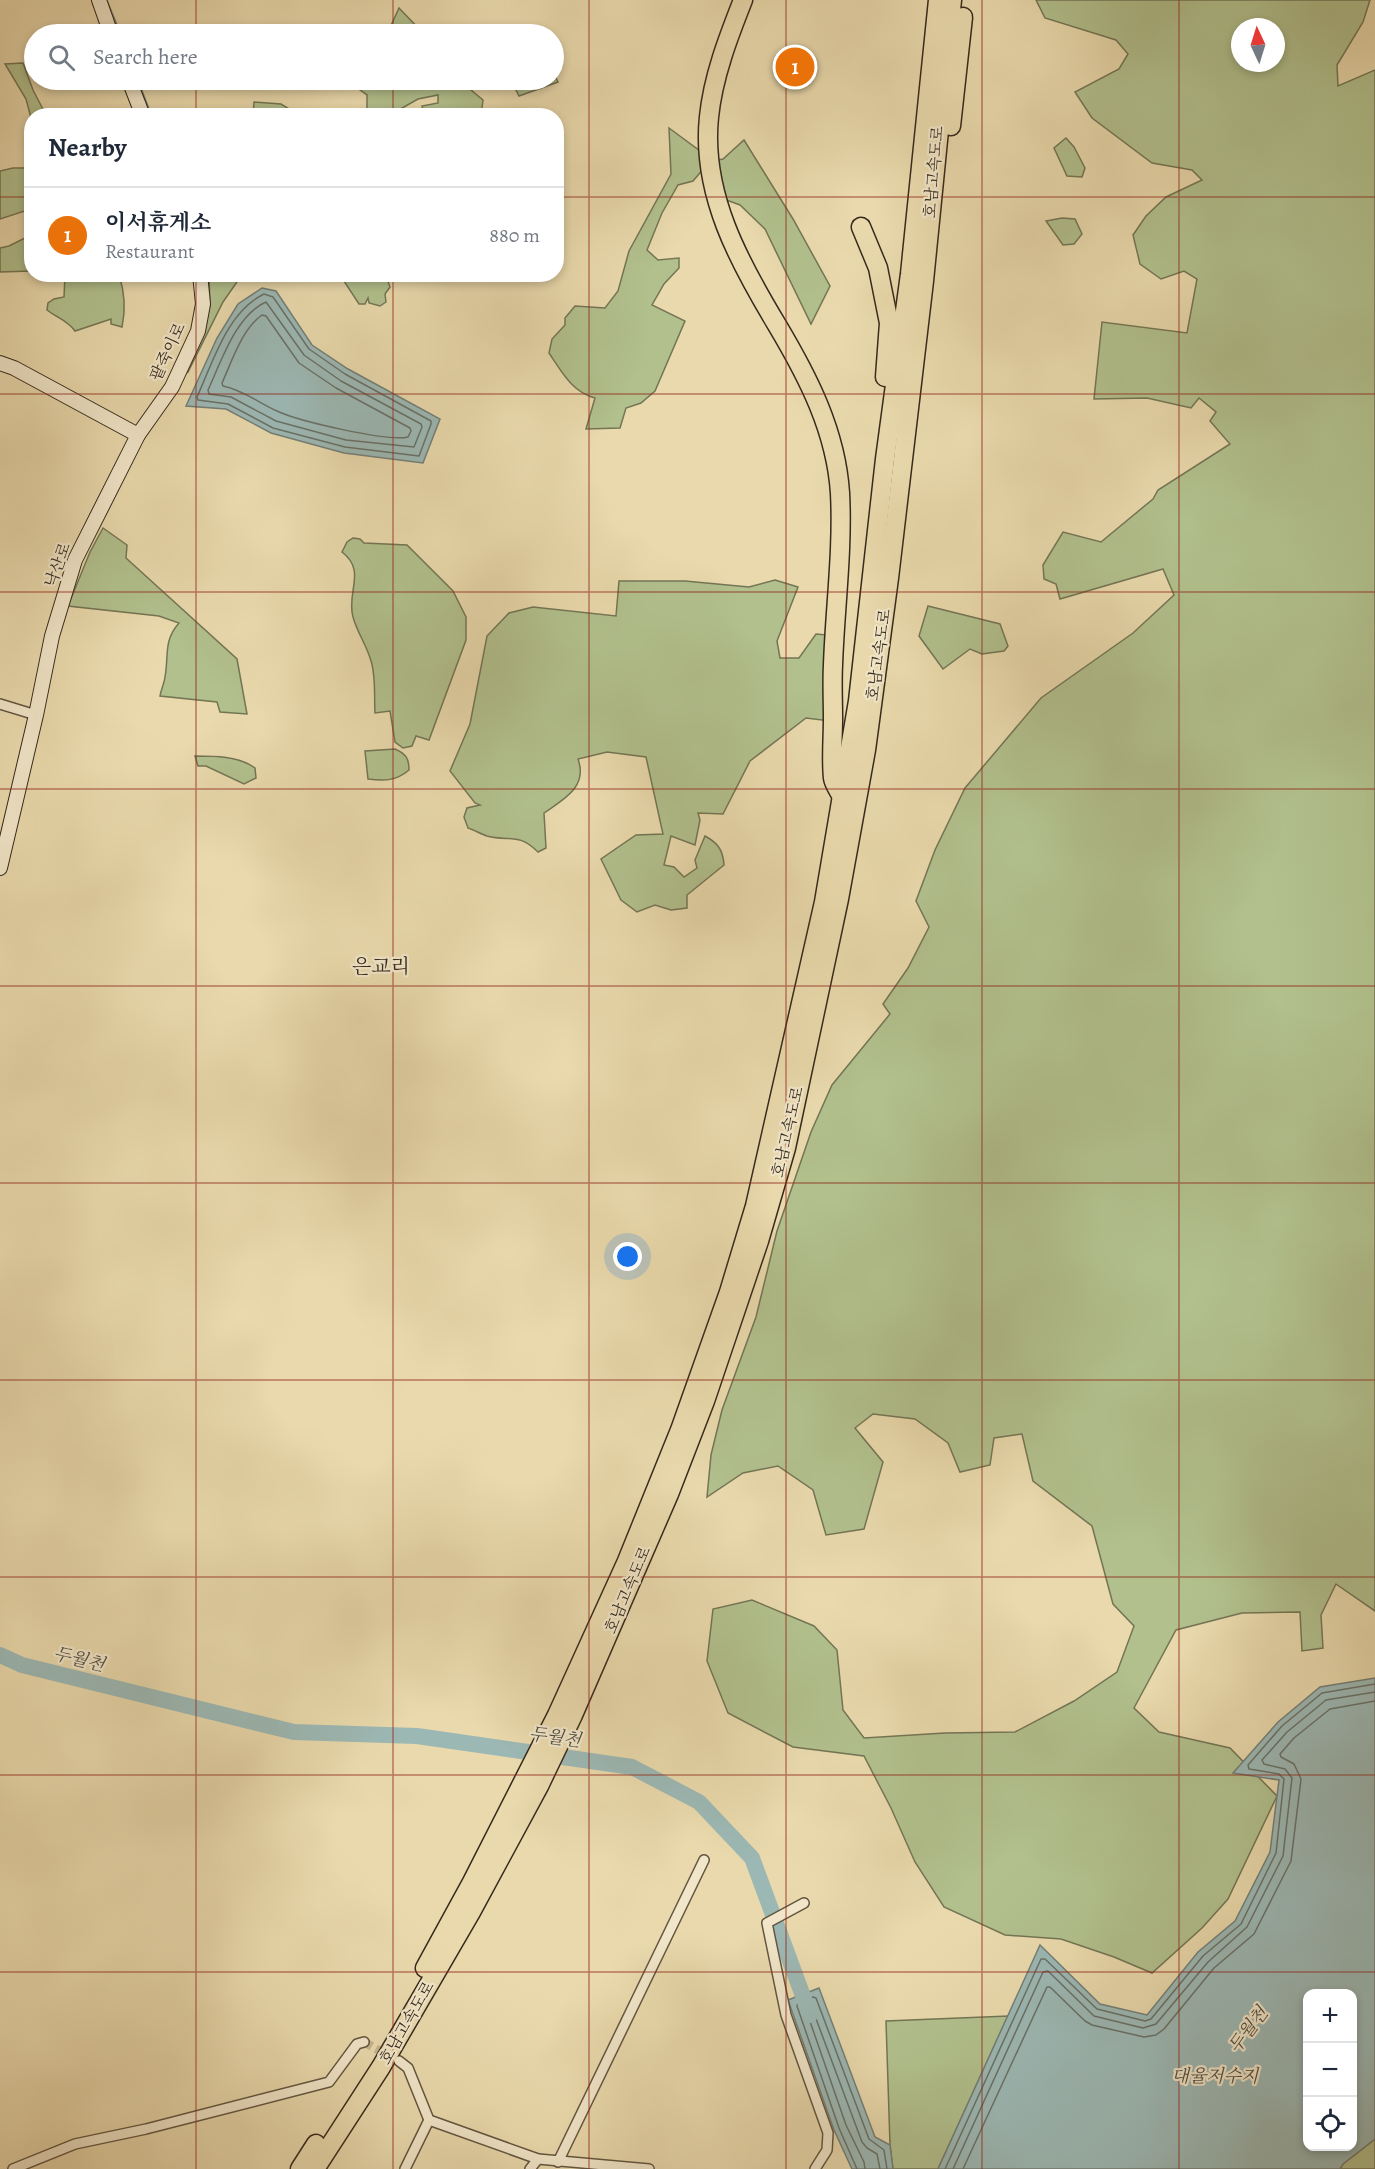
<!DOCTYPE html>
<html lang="en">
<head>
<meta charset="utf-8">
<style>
  :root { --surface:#fff; --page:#f2f2f3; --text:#1f2937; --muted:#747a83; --line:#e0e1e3; --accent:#d93025 }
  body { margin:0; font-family:Alegreya,"Noto Serif KR",serif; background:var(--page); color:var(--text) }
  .controls { position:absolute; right:18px; bottom:18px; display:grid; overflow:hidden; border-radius:12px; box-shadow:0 3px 9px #0003 }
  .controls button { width:54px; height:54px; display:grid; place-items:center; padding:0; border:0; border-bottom:2px solid var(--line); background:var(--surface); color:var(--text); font:30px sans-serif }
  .compass { position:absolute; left:1231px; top:18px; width:54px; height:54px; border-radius:50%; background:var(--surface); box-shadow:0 3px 9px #0003; rotate:356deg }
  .you { position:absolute; left:628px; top:1257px; width:21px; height:21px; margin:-15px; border:4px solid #fff; border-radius:50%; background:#1a73e8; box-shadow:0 0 0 9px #1a73e833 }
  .badge { display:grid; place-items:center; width:39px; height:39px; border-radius:50%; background:var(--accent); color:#fff; font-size:20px; font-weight:700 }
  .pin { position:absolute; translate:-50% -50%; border:3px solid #fff; box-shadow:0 2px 6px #0006 }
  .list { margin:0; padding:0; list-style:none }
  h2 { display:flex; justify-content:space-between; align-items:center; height:78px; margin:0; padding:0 24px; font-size:26px }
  h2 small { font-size:20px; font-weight:400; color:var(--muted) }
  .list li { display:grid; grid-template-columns:39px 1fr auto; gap:18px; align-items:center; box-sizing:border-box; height:96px; padding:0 24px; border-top:2px solid var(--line) }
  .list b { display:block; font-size:22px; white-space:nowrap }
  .list p { margin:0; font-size:20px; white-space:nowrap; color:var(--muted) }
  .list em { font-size:20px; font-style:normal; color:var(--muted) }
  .icon { flex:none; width:33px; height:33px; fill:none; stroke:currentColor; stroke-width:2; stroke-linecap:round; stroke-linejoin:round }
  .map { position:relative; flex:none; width:1375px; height:2169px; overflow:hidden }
  .search { position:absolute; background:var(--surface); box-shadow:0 3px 9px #0003; left:24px; top:24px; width:540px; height:66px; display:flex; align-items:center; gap:15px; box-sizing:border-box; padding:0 21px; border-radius:33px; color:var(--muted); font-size:22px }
  .panel { position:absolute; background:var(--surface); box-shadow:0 3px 9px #0003; left:24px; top:108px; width:540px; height:174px; border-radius:24px }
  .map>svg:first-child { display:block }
  .green { fill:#b1c08d; stroke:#747555; stroke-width:1.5; fill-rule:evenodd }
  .water { fill:#9cb8b4; stroke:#737f78; stroke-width:1.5; fill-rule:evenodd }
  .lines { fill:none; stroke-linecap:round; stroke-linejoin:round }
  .shore { stroke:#697168; stroke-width:1.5 }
  .stream { stroke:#737f78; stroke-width:3 }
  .river { stroke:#9cb8b4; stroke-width:16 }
  .street-tunnel { stroke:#c5b68f; stroke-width:9; stroke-dasharray:9 4.5; stroke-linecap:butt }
  .street-casing { stroke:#635641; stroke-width:12 }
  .secondary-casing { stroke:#362a1d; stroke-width:16 }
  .highway-casing { stroke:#362a1d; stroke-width:21 }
  .street { stroke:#f1e6c9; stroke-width:9 }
  .secondary { stroke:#f1e6c9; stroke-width:14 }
  .highway { stroke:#e9d9ac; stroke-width:18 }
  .grid { fill:none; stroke:#8f2418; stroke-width:1.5; stroke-opacity:0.55 }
  .labels { text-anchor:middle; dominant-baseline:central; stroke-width:4.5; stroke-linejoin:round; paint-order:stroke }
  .street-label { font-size:16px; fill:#362a1d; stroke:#f1e6c9 }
  .water-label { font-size:18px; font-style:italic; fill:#504e43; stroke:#f1e6c9 }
  .quarter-label { font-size:20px; fill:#362a1d; stroke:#f1e6c9 }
</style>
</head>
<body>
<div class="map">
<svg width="1375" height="2169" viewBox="0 0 1375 2169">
  <rect width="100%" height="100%" fill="#e9d9ac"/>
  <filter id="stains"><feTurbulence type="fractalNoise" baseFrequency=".00333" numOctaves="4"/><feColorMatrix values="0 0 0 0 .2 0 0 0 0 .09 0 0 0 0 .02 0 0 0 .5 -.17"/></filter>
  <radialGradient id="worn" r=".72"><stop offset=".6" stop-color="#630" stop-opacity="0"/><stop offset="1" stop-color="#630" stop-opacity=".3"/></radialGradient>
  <g class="green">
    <path d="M1036,0H1370L1363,22L1337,65L1338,86L1375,70V1611L1336,1584L1321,1615L1323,1648L1302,1651L1300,1612L1242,1613L1176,1630L1134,1708L1159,1732L1230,1748L1277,1796L1228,1899L1202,1928L1152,1973L1114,1957L1061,1939L1005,1935L944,1907L915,1862L891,1808L864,1756L793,1747L728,1713L707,1661L713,1609L752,1600L814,1626L837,1650L843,1710L864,1738L945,1733L1015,1732L1074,1701L1117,1672L1134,1626L1113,1604L1092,1526L1033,1481L1022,1434L994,1438L990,1465L960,1472L948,1443L915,1419L873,1414L855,1428L883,1462L864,1529L826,1535L813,1490L778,1466L743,1473L707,1497L711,1455L722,1410L756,1317L777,1231L811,1132L832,1085L890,1014L883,1004L908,968L929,927L916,901L935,850L965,788L1041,698L1133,633L1174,595L1163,569L1060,599L1056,584L1044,579L1043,565L1063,532L1101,542L1153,499L1158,490L1230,444L1210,421L1216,412L1199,398L1191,408L1147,398L1094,399L1102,322L1187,333L1197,279L1184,271L1161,279L1140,264L1133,235L1146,216L1166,197L1202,180L1192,170L1152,163L1092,118L1075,92L1119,69L1128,54L1116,40L1045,18ZM1240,27H1276V63H1240Z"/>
    <polygon points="399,8 424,34 378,34 388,32"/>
    <polygon points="23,63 33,90 46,115 32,116 31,118 26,99 5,64"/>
    <polygon points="554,74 558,82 519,96 511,80 554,80"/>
    <polygon points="346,80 459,80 483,100 481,115 415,115 423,112 422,106 438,103 438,95 418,99 390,115 367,115 367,95"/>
    <polygon points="254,102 281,104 299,115 253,115"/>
    <path d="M669,128L700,151L704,168L693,181L678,185L662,213L647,250L658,260L679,258V268L664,284L652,305L685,321L655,391L641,403L626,408L620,428L586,429L595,398C572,392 562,372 549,353L552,339L565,325V318L575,306L605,308L618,291L629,251L671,174Z"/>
    <polygon points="1066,138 1074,147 1085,168 1082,177 1067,176 1054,148"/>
    <polygon points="744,140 793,219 830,286 811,324 765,229 740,205 718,197 713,161 723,159"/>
    <polygon points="13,168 31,168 31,209 0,219 0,171"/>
    <polygon points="1062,218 1075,219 1082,234 1074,244 1063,245 1046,221"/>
    <polygon points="31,235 31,271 0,272 0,248 9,246"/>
    <path d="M65,275H119C125,293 126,308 122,327L111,324V319L75,331C67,320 57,318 47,310L48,303L54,299L64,297Z"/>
    <polygon points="209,275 231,275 235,276 237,282 223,302 188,372 182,376 204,333 210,305"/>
    <polygon points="340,275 386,275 390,287 385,294 386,302 380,306 369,303 368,298 365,304 359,304"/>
    <path d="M103,528L127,545L126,558L237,659L247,714L220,712L217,702L160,696C161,690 164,684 165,677C169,656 163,641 179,623L159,616L68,606L90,552Z"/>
    <path d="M353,538L360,539L364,543L407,545L453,591L466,617V640L429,740L416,736L412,746L403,748L395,742L390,711L375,713C374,696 376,676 371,661C367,646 357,632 353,617C346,592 367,571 342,552L347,542Z"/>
    <path d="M775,580L798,587L777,641L780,658H799L816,634L838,636L830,721L806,718L750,761L723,814L698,813L700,820L695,845L671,836L664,865L674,867L684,877L697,868L695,860L705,836C718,843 723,850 724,865L687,895V908L671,910L655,905L637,912L621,900L601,859L636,835L663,834L646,757L607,752L578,759C588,787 564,799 544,813L546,848L538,852C518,832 509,842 487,836C481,834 474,830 468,828L464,817L467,808L480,805L475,803L450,771L470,724L487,636L509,613L533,607L616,616L619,581H685L749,587Z"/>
    <polygon points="928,606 1000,624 1008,646 1004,651 982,654 970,649 943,669 919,636"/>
    <path d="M395,749C406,754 409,758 409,770C396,781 385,781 368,779L365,751Z"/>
    <path d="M195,756C214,756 239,756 255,768L256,778L244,784L206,766H198Z"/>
    <polygon points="1008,2016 938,2169 893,2169 890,2145 886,2021"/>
    <polygon points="1375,2139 1375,2169 1340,2169 1343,2164"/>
  </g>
  <g class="water">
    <polygon points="262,288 276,291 312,345 348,369 440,419 423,463 344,453 271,433 226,409 186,406 217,338 238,304"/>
    <path d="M1375,1678V2139L1343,2164L1340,2169H938L1040,1945L1100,2004L1147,2015L1198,1952L1235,1921L1270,1852L1279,1780L1233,1773L1278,1722L1320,1687ZM1308,1994H1352V2146H1308Z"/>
    <polygon points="819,1988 875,2137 890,2145 893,2169 852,2169 834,2130 788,2000"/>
  </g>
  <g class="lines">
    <g class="shore">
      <path d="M264,294L273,297L309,349L345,374L431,421V424L419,456L345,447L273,428L228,404L198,400L197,397C213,362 227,312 264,294Z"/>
      <path d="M266,302L304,355L341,381L421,424L422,427L414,447L346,440L276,421L231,397L209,394L208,390C221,362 236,315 266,302Z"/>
      <path d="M262,315L266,316L299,363L336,388L410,428L411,431L408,437C388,442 298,421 277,411C259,403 243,390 223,386L222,383C232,361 242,329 262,315Z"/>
      <polyline points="857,2169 839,2128 797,2006 798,2003 813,1997 816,1998 869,2139 884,2150 887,2169"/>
      <polyline points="865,2169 864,2162 846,2125 806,2010 808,2006 812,2008 862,2142 867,2148 877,2154 880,2169"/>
      <polyline points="945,2169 1041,1959 1045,1959 1097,2009 1145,2021 1151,2019 1203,1956 1241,1924 1276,1853 1284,1779 1279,1774 1249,1769 1248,1765 1282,1726 1322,1693 1375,1684"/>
      <polyline points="953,2169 1043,1972 1048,1971 1094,2016 1143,2028 1156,2024 1208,1962 1247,1927 1283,1856 1292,1778 1285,1769 1264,1764 1262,1760 1287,1732 1326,1700 1375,1692"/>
      <polyline points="963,2169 1047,1987 1050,1987 1085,2021 1092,2025 1144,2037 1156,2035 1164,2029 1214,1968 1254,1934 1291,1861 1301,1779 1294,1764 1281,1757 1280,1754 1294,1738 1330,1709 1375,1701"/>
    </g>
    <g class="stream">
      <polyline points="106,0 120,34"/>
      <polyline points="137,80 151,116"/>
      <polyline points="247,274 247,275"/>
    </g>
    <polyline class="river" points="0,1655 22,1665 294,1732 417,1736 632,1767 699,1802 752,1858 810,2015"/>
    <polyline class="street-tunnel" points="364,2042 389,2056"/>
    <g class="street-casing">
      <g id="street">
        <polyline points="0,704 36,715"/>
        <polyline points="804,1903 767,1923 786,2015 828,2133 827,2150 815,2169"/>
        <polyline points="399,2061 408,2068 429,2120 538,2159 649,2169"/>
        <polyline points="558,2162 704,1860"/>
        <polyline points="13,2169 75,2144 146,2129 329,2082 357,2044 364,2042"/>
        <polyline points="405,2169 429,2120"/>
        <polyline points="530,2169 538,2159"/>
      </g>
    </g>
    <g class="secondary-casing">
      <g id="secondary">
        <polyline points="99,0 111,34"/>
        <polyline points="129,80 143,116"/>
        <polyline points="0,363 14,368 138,435"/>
        <polyline points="0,868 36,715 52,636 75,560 138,435 172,387 198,331 203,304 200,274"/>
      </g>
    </g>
    <g class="highway-casing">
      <g id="highway">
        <path d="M743,0C728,38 713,77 709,117C701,193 739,262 777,325C808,377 836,431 840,493C843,550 835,608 833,665C832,683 833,701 833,719C833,738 831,759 833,778C834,785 840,792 843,799"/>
        <polyline points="951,126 963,17"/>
        <polyline points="861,227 878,268 889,323 885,377"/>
        <polyline points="425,1968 472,1882 557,1715 627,1561 680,1430 729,1292 755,1206 824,902 858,701 885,459 910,274 938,0"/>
        <polyline points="300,2169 316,2144"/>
        <polyline points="315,2169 381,2067 471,1912 539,1786 573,1715 669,1494 705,1401 759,1241 786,1148 839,899 866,750 889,578 924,281 952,0"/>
      </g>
    </g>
    <use href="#street" class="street"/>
    <use href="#secondary" class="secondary"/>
    <use href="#highway" class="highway"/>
  </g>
  <path class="grid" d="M196,0V34M393,0V34M589,0V2169M786,0V2169M982,0V2169M1179,0V2169M196,80V116M393,80V116M0,197H32M556,197H1375M196,274V2169M393,274V2169M0,394H1375M0,592H1375M0,789H1375M0,986H1375M0,1183H1375M0,1380H1375M0,1577H1375M0,1775H1375M0,1972H1375"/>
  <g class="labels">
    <g class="street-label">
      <text transform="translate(934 172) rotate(-85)">호남고속도로</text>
      <text transform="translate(168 352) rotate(-65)">팥죽이로</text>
      <text transform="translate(58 565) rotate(-70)">낙산로</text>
      <text transform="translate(879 655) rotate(-82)">호남고속도로</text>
      <text transform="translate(788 1132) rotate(-77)">호남고속도로</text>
      <text transform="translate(628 1590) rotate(-67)">호남고속도로</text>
      <text transform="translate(407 2023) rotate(-60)">호남고속도로</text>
    </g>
    <g class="water-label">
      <text transform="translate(79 1659) rotate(14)">두월천</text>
      <text transform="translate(555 1737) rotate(8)">두월천</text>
      <text transform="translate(1248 2030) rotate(-53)">두월천</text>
      <text x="1215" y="2076">대율저수지</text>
    </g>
    <g class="quarter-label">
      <text x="381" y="966">은교리</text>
    </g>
  </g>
  <rect width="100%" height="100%" filter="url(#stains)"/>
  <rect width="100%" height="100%" fill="url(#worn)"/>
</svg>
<div class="controls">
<button>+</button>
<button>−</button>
<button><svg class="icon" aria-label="locate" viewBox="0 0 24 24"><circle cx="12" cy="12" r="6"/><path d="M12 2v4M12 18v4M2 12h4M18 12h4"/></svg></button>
</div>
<svg class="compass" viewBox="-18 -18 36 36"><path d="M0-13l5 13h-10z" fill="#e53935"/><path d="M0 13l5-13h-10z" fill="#747a83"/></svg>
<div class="you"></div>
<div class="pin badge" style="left:795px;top:67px;background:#e8710a">1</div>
<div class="search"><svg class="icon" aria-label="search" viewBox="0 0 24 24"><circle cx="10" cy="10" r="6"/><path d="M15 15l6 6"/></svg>Search here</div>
<section class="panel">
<h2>Nearby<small></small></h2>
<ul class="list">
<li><span class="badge" style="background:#e8710a">1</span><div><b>이서휴게소</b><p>Restaurant</p></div><em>880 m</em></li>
</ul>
</section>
</div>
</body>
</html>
